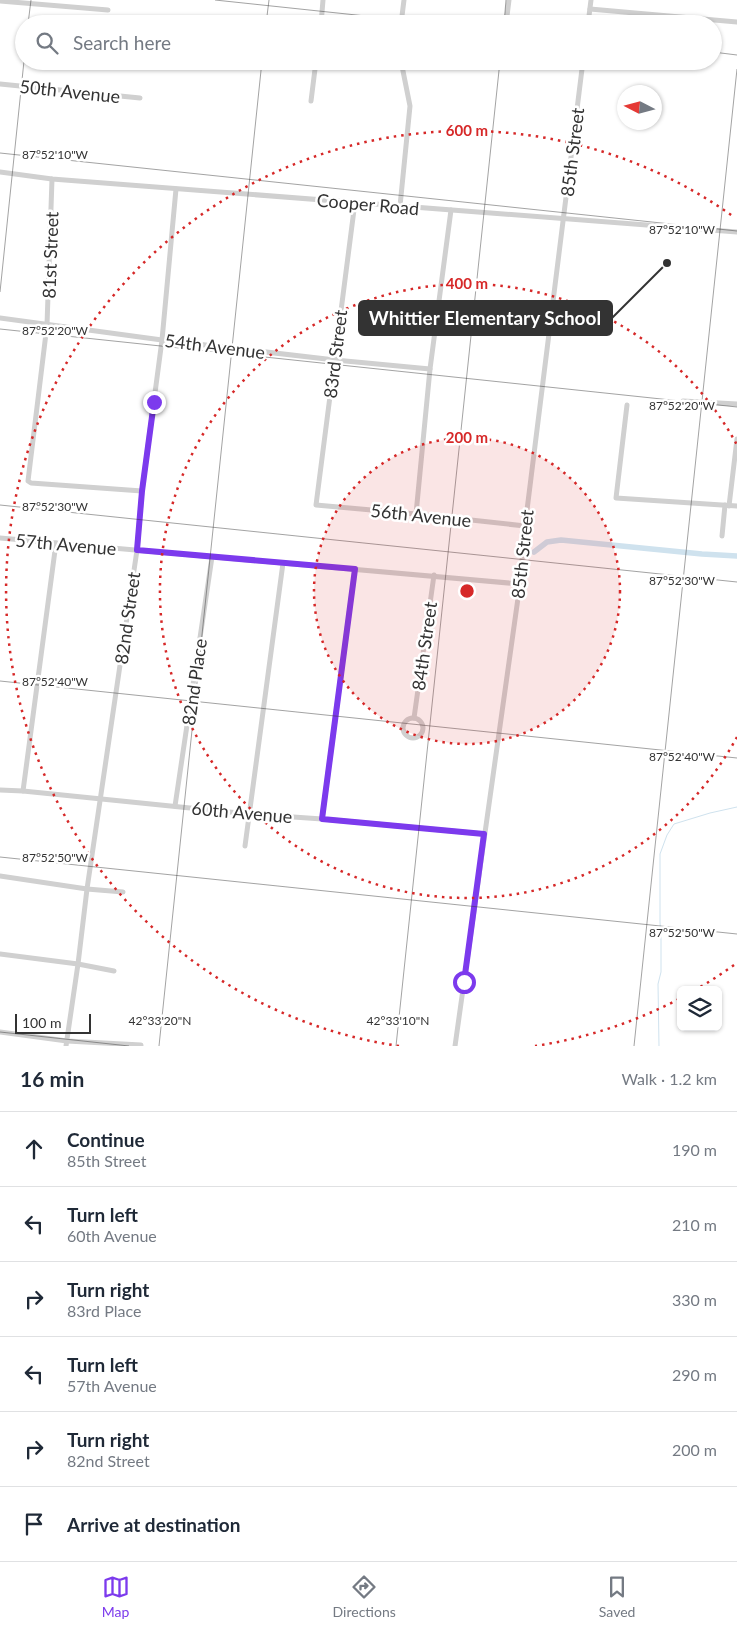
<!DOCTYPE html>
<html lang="en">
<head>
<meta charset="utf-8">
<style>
  :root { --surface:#fff; --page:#f2f2f3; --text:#1f2937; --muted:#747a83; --line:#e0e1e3; --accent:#7c3aed }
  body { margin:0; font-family:Lato,sans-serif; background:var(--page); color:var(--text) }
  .controls { position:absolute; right:15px; bottom:15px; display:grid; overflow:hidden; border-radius:8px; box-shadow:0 1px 4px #0004 }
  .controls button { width:45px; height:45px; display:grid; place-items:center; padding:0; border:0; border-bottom:1px solid var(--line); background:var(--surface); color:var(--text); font:25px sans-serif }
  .compass { position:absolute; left:617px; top:85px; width:45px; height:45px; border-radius:50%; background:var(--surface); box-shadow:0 1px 4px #0004; rotate:276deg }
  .scale { position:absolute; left:15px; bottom:12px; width:76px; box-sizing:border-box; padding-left:5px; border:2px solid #333; border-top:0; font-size:14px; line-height:18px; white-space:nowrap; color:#333; -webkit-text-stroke:4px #fff; paint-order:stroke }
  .stop { position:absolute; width:15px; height:15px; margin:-11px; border:4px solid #7c3aed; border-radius:50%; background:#fff }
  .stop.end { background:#7c3aed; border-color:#fff; box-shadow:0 1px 5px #0008 }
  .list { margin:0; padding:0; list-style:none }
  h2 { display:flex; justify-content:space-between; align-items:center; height:65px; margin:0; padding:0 20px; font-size:21px }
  h2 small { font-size:16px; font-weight:400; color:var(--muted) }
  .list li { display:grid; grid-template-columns:32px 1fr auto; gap:15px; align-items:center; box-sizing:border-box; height:75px; padding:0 20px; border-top:1px solid var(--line) }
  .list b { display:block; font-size:19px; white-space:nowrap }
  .list p { margin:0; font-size:16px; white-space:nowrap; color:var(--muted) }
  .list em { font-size:16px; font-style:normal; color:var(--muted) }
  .icon { flex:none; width:28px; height:28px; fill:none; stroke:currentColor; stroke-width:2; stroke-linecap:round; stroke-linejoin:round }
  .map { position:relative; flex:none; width:737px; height:1046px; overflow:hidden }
  .search { position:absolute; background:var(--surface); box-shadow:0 1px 4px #0004; left:15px; right:15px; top:15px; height:55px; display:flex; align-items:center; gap:12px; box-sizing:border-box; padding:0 18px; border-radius:28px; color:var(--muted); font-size:19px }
  .sheet { height:515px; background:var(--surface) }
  nav { display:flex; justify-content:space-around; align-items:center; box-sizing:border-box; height:70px; border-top:1px solid var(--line); background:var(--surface); font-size:14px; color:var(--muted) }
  nav a { display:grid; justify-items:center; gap:2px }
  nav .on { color:var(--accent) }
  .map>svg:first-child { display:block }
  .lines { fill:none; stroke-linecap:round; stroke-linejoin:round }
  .stream { stroke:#cfe2ee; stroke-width:1 }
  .canal { stroke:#cfe2ee; stroke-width:5.5 }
  .minor { stroke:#d0d0d0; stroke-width:5 }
  .route { stroke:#7c3aed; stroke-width:6 }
  .ticks { fill:none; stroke:#333; stroke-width:1; stroke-opacity:0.45 }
  .ring { fill:none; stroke:#d62828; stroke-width:2.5; stroke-dasharray:2.5 5 }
  .labels { text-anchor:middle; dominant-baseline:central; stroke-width:5; stroke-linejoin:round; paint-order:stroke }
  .street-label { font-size:18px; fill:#333; stroke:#fff }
  .ticks-label { font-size:12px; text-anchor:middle; fill:#333; stroke:#fff; stroke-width:5; stroke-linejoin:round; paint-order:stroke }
  .centre { fill:#d62828; stroke:#fff; stroke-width:2.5 }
  .ring-label { font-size:15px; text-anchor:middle; font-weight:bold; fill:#d62828; stroke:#fff; stroke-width:5; stroke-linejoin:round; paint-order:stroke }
  .leader { fill:none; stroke:#333; stroke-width:2 }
  .callout-dot { fill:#333; stroke:#fff; stroke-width:2 }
  .callout { fill:#333; stroke:#333; stroke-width:2 }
  .callout-label { font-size:19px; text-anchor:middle; font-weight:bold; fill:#fff }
</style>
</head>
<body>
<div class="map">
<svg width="737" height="1046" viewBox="0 0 737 1046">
  <rect width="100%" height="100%" fill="#fff"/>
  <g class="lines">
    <polyline class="stream" points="659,1046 658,984 661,972 661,940 660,922 660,854 667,835 674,824 710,813 737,807"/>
    <polyline class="canal" points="534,552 547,542 561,540 702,554 737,556"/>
    <g class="minor">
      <polyline points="0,1 108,10"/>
      <polyline points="590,9 737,22"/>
      <polyline points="321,24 323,0"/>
      <polyline points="401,24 404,0"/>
      <polyline points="506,24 509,0"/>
      <polyline points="588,24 591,0"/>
      <polyline points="0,84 140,98"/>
      <polyline points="311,101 316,61"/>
      <polyline points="0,172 52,179 737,232"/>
      <polyline points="52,179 47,325 28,481 31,483 142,491"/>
      <polyline points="355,202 316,505 416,514 525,526"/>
      <polyline points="400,206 410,106 401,61"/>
      <polyline points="0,318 162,340 335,360 430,369"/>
      <polyline points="683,401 737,404"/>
      <polyline points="627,405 616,498 737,506"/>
      <polyline points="729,506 737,439"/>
      <polyline points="416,514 430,369 451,210"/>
      <polyline points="722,536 725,505"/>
      <polyline points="0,538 520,584"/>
      <circle cx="413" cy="728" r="10"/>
      <polyline points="414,718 434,575"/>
      <polyline points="0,790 23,791 249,814 322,819 484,834"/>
      <polyline points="23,791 56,543"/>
      <polyline points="175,806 212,557"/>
      <polyline points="322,819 355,569"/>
      <polyline points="245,846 283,563"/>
      <polyline points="0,876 87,889 123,892"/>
      <polyline points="0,954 78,964 114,971"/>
      <polyline points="0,1032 67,1041 141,1045"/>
      <polyline points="66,1046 78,964 87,889 137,550 142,491 162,340 176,189"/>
      <polyline points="455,1046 520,584 525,526 583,61"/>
    </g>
  </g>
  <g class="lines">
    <polyline class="route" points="154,402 142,491 137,550 355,569 322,819 484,834 464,982"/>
  </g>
  <path class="ticks" d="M215,0L441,24M28,24L31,0M266,24L269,0M504,24L506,0M713,52L737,55M0,153L737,231M0,292L24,61M0,329L737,407M0,505L737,582M0,681L737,758M0,857L737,934M0,1032L129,1046M159,1046L262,61M396,1046L500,61M634,1046L737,69"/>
  <circle cx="467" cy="591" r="153" fill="#d62828" fill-opacity=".12"/>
  <g class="ring">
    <circle cx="467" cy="591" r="153"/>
    <path d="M737 737A307 307 0 1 1 737 445"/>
    <path d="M734 965A460 460 0 0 1 697 989M679 999A460 460 0 0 1 535 1046M399 1046A460 460 0 1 1 734 217"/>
  </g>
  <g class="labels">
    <g class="street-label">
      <text transform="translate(70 91) rotate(6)">50th Avenue</text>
      <text transform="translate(572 152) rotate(-83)">85th Street</text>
      <text transform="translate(368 204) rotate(5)">Cooper Road</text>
      <text transform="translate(50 255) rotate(-88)">81st Street</text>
      <text transform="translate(215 346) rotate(7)">54th Avenue</text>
      <text transform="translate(335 354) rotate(-83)">83rd Street</text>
      <text transform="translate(421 515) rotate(6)">56th Avenue</text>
      <text transform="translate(66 544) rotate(5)">57th Avenue</text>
      <text transform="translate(522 554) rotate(-84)">85th Street</text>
      <text transform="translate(127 618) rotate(-82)">82nd Street</text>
      <text transform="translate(424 646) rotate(-82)">84th Street</text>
      <text transform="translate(194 682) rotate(-82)">82nd Place</text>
      <text transform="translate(242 812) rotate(5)">60th Avenue</text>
    </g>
  </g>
  <g class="ticks-label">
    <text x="55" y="159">87°52'10"W</text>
    <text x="682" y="234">87°52'10"W</text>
    <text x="55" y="335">87°52'20"W</text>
    <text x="682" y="410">87°52'20"W</text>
    <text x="55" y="511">87°52'30"W</text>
    <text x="682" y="585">87°52'30"W</text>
    <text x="55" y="686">87°52'40"W</text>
    <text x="682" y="761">87°52'40"W</text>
    <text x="55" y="862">87°52'50"W</text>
    <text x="682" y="937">87°52'50"W</text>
    <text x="160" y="1025">42°33'20"N</text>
    <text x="398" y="1025">42°33'10"N</text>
  </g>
  <circle cx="467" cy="591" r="8" class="centre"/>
  <g class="ring-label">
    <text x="467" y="136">600 m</text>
    <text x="467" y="289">400 m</text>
    <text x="467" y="443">200 m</text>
  </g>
  <path class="leader" d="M667 263L612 318"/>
  <circle class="callout-dot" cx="667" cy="263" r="5"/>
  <rect class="callout" x="359" y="301" width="253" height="34" rx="5"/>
  <g class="callout-label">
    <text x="485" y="325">Whittier Elementary School</text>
  </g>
</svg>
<div class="controls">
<button><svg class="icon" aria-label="layers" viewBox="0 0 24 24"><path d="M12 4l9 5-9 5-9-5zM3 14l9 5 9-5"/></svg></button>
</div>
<svg class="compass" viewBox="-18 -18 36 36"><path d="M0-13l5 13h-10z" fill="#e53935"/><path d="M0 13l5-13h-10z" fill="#747a83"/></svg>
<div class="scale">100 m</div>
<div class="stop" style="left:464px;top:982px"></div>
<div class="stop end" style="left:154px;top:402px"></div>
<div class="search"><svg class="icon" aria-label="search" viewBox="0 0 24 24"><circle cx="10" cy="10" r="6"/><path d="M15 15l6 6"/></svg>Search here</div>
</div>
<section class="sheet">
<h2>16 min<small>Walk · 1.2 km</small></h2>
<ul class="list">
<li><svg class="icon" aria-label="ahead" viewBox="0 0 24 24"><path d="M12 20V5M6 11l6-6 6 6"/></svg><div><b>Continue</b><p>85th Street</p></div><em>190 m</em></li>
<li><svg class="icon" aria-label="left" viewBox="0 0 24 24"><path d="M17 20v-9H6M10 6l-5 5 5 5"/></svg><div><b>Turn left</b><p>60th Avenue</p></div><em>210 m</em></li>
<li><svg class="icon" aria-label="right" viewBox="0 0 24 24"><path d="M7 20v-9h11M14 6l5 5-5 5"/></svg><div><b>Turn right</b><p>83rd Place</p></div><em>330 m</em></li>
<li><svg class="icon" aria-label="left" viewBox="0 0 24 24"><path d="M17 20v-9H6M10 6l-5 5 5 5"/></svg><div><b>Turn left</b><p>57th Avenue</p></div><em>290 m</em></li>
<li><svg class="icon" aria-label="right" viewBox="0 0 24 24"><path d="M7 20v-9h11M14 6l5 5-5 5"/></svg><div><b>Turn right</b><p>82nd Street</p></div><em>200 m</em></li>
<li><svg class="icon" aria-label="arrive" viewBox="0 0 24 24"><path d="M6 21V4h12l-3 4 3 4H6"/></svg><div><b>Arrive at destination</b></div></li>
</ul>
</section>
<nav>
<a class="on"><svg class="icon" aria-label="map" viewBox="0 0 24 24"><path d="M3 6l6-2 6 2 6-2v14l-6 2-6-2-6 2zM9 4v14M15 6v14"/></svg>Map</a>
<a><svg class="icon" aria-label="directions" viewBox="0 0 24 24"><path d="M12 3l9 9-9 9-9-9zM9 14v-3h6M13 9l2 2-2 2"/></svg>Directions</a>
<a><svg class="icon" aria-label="saved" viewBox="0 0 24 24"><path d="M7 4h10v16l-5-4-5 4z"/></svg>Saved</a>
</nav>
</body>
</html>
